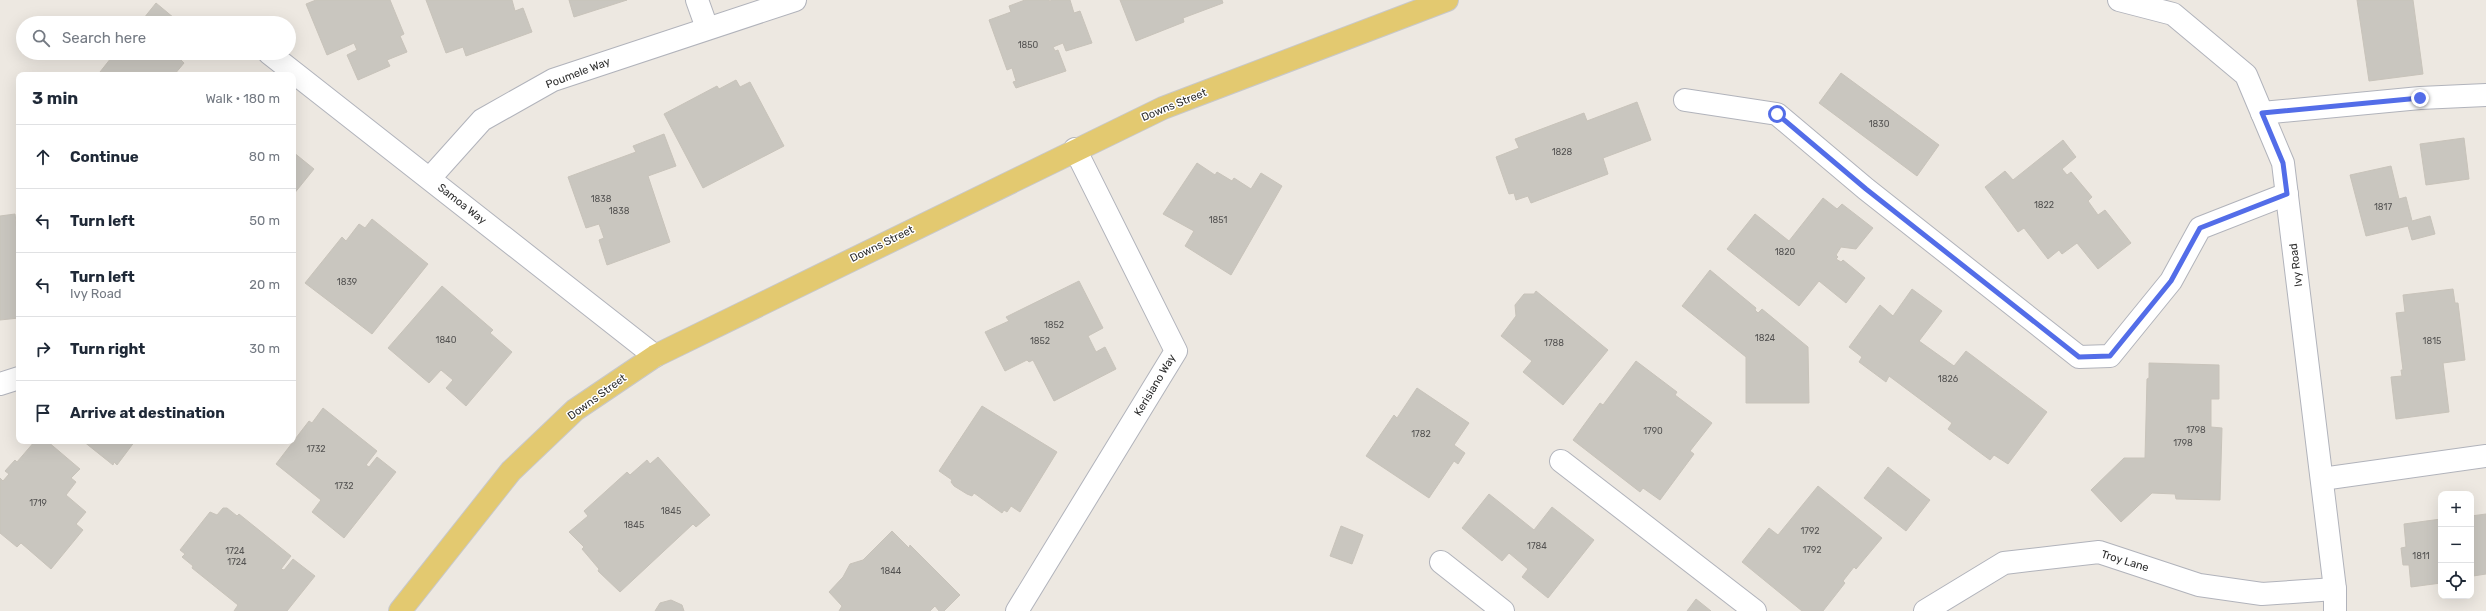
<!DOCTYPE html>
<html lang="en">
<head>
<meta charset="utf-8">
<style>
  :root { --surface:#fff; --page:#f6f6f7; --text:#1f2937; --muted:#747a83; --line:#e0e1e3 }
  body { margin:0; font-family:Rubik,sans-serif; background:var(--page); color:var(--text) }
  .controls { position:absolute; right:12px; bottom:12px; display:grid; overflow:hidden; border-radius:8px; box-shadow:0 4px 16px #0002 }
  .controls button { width:36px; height:36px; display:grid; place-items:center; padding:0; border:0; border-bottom:1px solid var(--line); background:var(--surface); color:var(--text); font:20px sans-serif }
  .stop { position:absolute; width:12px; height:12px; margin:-9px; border:3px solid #536de8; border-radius:50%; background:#fff }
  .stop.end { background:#536de8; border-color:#fff; box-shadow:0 1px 4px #0008 }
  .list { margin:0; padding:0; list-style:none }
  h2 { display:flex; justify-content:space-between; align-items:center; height:52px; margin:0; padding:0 16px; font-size:17px }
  h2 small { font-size:13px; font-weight:400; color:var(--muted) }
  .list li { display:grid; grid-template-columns:26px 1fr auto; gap:12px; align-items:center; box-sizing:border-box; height:64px; padding:0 16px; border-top:1px solid var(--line) }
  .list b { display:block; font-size:15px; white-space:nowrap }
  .list p { margin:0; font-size:13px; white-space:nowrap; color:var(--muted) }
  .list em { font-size:13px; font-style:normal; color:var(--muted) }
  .icon { flex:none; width:22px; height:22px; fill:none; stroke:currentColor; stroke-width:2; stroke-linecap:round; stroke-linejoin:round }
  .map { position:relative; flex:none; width:2486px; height:611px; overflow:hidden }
  .search { position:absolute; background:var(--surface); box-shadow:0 4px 16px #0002; left:16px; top:16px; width:280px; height:44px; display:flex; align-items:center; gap:10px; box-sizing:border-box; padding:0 14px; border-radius:22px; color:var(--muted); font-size:15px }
  .panel { position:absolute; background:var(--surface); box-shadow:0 4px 16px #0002; left:16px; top:72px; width:280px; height:372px; border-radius:8px }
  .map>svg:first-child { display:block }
  .building { fill:#c9c6bf; stroke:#c8c3ba }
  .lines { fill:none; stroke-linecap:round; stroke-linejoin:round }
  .minor-casing { stroke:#b1b3bb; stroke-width:24 }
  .major-casing { stroke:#c8c8c8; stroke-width:24 }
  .minor { stroke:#fff; stroke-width:22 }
  .major { stroke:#e3c970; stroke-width:22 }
  .route { stroke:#536de8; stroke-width:5 }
  .labels { text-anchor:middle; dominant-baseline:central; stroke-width:3; stroke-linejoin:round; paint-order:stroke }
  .number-label { font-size:9px; fill:#545352 }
  .street-label { font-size:11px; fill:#2d2d2d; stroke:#fff }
</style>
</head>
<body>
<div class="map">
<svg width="2486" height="611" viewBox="0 0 2486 611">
  <rect width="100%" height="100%" fill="#ede8e1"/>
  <g class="building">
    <polygon points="316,0 390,0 404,34 400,36 407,52 387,60 390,66 358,80 347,55 357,50 354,43 327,55 306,4"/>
    <polygon points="426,0 512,0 515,11 523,8 532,32 466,56 463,47 446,53"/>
    <polygon points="569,0 627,0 574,17"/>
    <polygon points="1025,0 1049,0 1050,2 1051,0 1070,0 1074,13 1080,11 1092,43 1066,51 1063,43 1053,47 1055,51 1058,50 1066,71 1016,88 1013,82 1016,81 1012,68 1007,70 989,20 1011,12 1009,6"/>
    <polygon points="1120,0 1222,0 1223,3 1183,18 1184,22 1136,41"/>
    <polygon points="2357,0 2413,0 2423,74 2369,81"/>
    <polygon points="156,3 180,23 140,23"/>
    <polygon points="115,53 183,53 179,58 184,63 174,75 105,75 100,72"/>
    <polygon points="1841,73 1939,145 1917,176 1819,103"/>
    <polygon points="736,80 740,87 750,82 784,146 703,188 664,114 717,86 719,89"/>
    <polygon points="1637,102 1651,140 1603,158 1608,174 1531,203 1528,196 1516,200 1514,193 1509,194 1496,157 1519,148 1515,139 1584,113 1587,121"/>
    <polygon points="664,134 676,166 648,176 670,242 607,265 599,240 604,238 599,224 586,228 568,177 636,152 633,146"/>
    <polygon points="2464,138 2469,179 2426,185 2420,144"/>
    <polygon points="2063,140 2076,157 2062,169 2067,175 2071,172 2092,197 2088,201 2098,215 2105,210 2131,243 2098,269 2077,243 2062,254 2059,250 2048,259 2024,228 2018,232 1985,187 2005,171 2013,180"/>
    <polygon points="293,152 314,169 293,195"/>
    <polygon points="1197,163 1215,175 1217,172 1232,181 1234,178 1251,189 1261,173 1282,186 1231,275 1185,246 1194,231 1163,214"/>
    <polygon points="2391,166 2399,199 2406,197 2412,221 2430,216 2435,234 2412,240 2408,226 2366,236 2350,175"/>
    <polygon points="1823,198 1837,209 1842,204 1873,228 1856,249 1841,247 1836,255 1838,257 1836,259 1841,262 1843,260 1865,278 1846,303 1819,281 1799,306 1727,249 1755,214 1789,241"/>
    <polygon points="15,214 19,245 19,318 0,320 0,216"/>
    <polygon points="372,219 428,264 372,334 305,283 342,237 346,241 359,224 365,228"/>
    <polygon points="1710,270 1756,308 1755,310 1758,313 1762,309 1808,347 1809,403 1746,403 1746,357 1682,306"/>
    <polygon points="1079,281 1103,328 1088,336 1096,352 1105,347 1116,369 1054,401 1033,360 1029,362 1027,360 1005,371 985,332 1009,321 1006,317"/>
    <polygon points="442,286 493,330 490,333 512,352 466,406 446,388 453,380 441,370 429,383 388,348"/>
    <polygon points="1912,289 1942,311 1919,341 1954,366 1966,351 2047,412 2008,464 1994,455 1990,460 1948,429 1952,423 1889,376 1886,382 1859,362 1862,357 1849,347 1880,305 1893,316"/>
    <polygon points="2453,289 2455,303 2458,303 2465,360 2443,363 2449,412 2396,419 2391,377 2402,376 2401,370 2403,370 2396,313 2405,312 2403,295"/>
    <polygon points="1536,291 1608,350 1563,405 1523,372 1532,361 1501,336 1516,316 1515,305 1524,294 1534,294"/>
    <polygon points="1636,361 1677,392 1675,395 1712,423 1690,451 1694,454 1660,500 1643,488 1640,492 1573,440 1600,403 1603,405"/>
    <polygon points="2149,363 2219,365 2219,399 2211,399 2211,427 2222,428 2220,500 2176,499 2175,494 2152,493 2121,522 2091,490 2124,458 2145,458 2147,379 2149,378"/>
    <polygon points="1417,388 1469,423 1454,445 1465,453 1458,464 1454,461 1429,498 1366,456 1394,415 1397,418"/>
    <polygon points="982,406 1057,452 1020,512 1011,506 1007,512 1004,510 1002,513 974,493 972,496 967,494 954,486 951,482 952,480 939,471"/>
    <polygon points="323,408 377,451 366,465 369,467 377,457 396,472 344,538 312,512 321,500 276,464 309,421 312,423"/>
    <polygon points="35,441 47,441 80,469 71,478 76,482 66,495 86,512 76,524 83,530 51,569 21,543 17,547 0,533 0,478 3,481 9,474 5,471 15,460 17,462"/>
    <polygon points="83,441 135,441 117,465 114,462 113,465"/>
    <polygon points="658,457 710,515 696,527 693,524 620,592 598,571 599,569 582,549 584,547 569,532 588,516 584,511 627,472 630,475 647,460 650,464"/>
    <polygon points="1888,467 1930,500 1906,531 1864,498"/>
    <polygon points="1818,486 1882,538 1856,569 1854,567 1843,581 1845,583 1823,611 1802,611 1742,562 1769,528 1778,535"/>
    <polygon points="1489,494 1534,530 1552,507 1594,540 1548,598 1522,577 1528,569 1509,553 1502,561 1462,528"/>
    <polygon points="223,508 227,508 237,516 239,514 291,556 281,569 284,570 293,559 315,576 287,611 234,611 238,605 192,568 193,566 182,557 185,554 180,550 210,512 217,515"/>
    <polygon points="2486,514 2486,574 2473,576 2471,579 2471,516"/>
    <polygon points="2441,519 2441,583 2411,587 2409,565 2403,565 2401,548 2406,547 2404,524"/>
    <polygon points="1341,526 1363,535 1352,564 1330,556"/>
    <polygon points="892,531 909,548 910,545 960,595 944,611 939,611 935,606 930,611 839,611 842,606 829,592 843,577 850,564 863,560"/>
    <polygon points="1696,599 1711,611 1687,611"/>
    <polygon points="671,600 682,605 684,611 655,611 660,603"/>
  </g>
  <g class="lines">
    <g class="minor-casing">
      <g id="minor">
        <polyline points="697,0 707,28"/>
        <polyline points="2119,0 2173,14 2246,75 2283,163 2335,589 2335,611"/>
        <polyline points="269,53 655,356"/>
        <polyline points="1685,100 1777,114 1866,189 2079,357 2110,356 2171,281 2200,228 2287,194"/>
        <polyline points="2262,113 2420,98 2486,95"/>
        <polyline points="430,178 482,120 553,80 795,0"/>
        <polyline points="0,384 19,378"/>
        <polyline points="1561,461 1755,611"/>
        <polyline points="2322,479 2486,456"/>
        <polyline points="1441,562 1503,611"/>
        <polyline points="1017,611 1176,351 1075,149"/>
        <polyline points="1925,611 2004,563 2099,552 2199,585 2262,594 2335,589"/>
      </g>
    </g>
    <g class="major-casing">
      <polyline id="major" points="400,611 511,471 575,410 655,356 1163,108 1447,0"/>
    </g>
    <use href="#minor" class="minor"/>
    <use href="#major" class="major"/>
  </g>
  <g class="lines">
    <polyline class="route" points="1777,114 1866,189 2079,357 2110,356 2171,281 2200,228 2287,194 2283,163 2262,113 2420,98"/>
  </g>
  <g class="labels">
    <g class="number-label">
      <text x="1028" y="45">1850</text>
      <text x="1879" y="124">1830</text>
      <text x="1562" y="152">1828</text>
      <text x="601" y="199">1838</text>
      <text x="2044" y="205">1822</text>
      <text x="2383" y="207">1817</text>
      <text x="619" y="211">1838</text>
      <text x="1218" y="220">1851</text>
      <text x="1785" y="252">1820</text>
      <text x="347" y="282">1839</text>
      <text x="1054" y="325">1852</text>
      <text x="1765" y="338">1824</text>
      <text x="446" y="340">1840</text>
      <text x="1040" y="341">1852</text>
      <text x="2432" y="341">1815</text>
      <text x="1554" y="343">1788</text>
      <text x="1948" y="379">1826</text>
      <text x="2196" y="430">1798</text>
      <text x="1653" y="431">1790</text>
      <text x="1421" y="434">1782</text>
      <text x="2183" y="443">1798</text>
      <text x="316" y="449">1732</text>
      <text x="344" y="486">1732</text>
      <text x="38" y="503">1719</text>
      <text x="671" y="511">1845</text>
      <text x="634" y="525">1845</text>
      <text x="1810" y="531">1792</text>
      <text x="1537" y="546">1784</text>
      <text x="1812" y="550">1792</text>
      <text x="235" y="551">1724</text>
      <text x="2421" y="556">1811</text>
      <text x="237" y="562">1724</text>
      <text x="891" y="571">1844</text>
    </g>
    <g class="street-label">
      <text transform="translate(578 73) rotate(-21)">Poumele Way</text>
      <text transform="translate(1174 105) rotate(-22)">Downs Street</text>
      <text transform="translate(462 204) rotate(38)">Samoa Way</text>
      <text transform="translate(882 244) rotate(-26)">Downs Street</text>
      <text transform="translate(2296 265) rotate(-97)">Ivy Road</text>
      <text transform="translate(1155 385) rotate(-59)">Kerisiano Way</text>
      <text transform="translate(597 397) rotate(-36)">Downs Street</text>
      <text transform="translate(2125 561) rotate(17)">Troy Lane</text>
    </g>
  </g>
</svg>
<div class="controls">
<button>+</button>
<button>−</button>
<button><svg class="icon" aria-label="locate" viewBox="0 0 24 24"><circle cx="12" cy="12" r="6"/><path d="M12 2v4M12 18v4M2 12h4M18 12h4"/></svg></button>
</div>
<div class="stop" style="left:1777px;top:114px"></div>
<div class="stop end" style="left:2420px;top:98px"></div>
<div class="search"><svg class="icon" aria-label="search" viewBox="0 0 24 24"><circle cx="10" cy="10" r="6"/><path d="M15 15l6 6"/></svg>Search here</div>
<section class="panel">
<h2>3 min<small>Walk · 180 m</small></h2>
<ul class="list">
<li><svg class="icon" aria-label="ahead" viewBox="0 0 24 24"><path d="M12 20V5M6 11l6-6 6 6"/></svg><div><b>Continue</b></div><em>80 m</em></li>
<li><svg class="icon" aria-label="left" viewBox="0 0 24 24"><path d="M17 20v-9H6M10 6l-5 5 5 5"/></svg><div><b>Turn left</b></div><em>50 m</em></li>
<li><svg class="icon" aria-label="left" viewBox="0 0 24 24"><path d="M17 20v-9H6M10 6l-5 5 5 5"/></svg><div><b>Turn left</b><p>Ivy Road</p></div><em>20 m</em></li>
<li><svg class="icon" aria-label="right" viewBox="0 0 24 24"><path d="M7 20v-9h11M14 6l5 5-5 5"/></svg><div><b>Turn right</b></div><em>30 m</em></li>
<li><svg class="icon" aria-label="arrive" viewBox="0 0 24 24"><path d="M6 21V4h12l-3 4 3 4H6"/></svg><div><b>Arrive at destination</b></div></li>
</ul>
</section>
</div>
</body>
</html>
